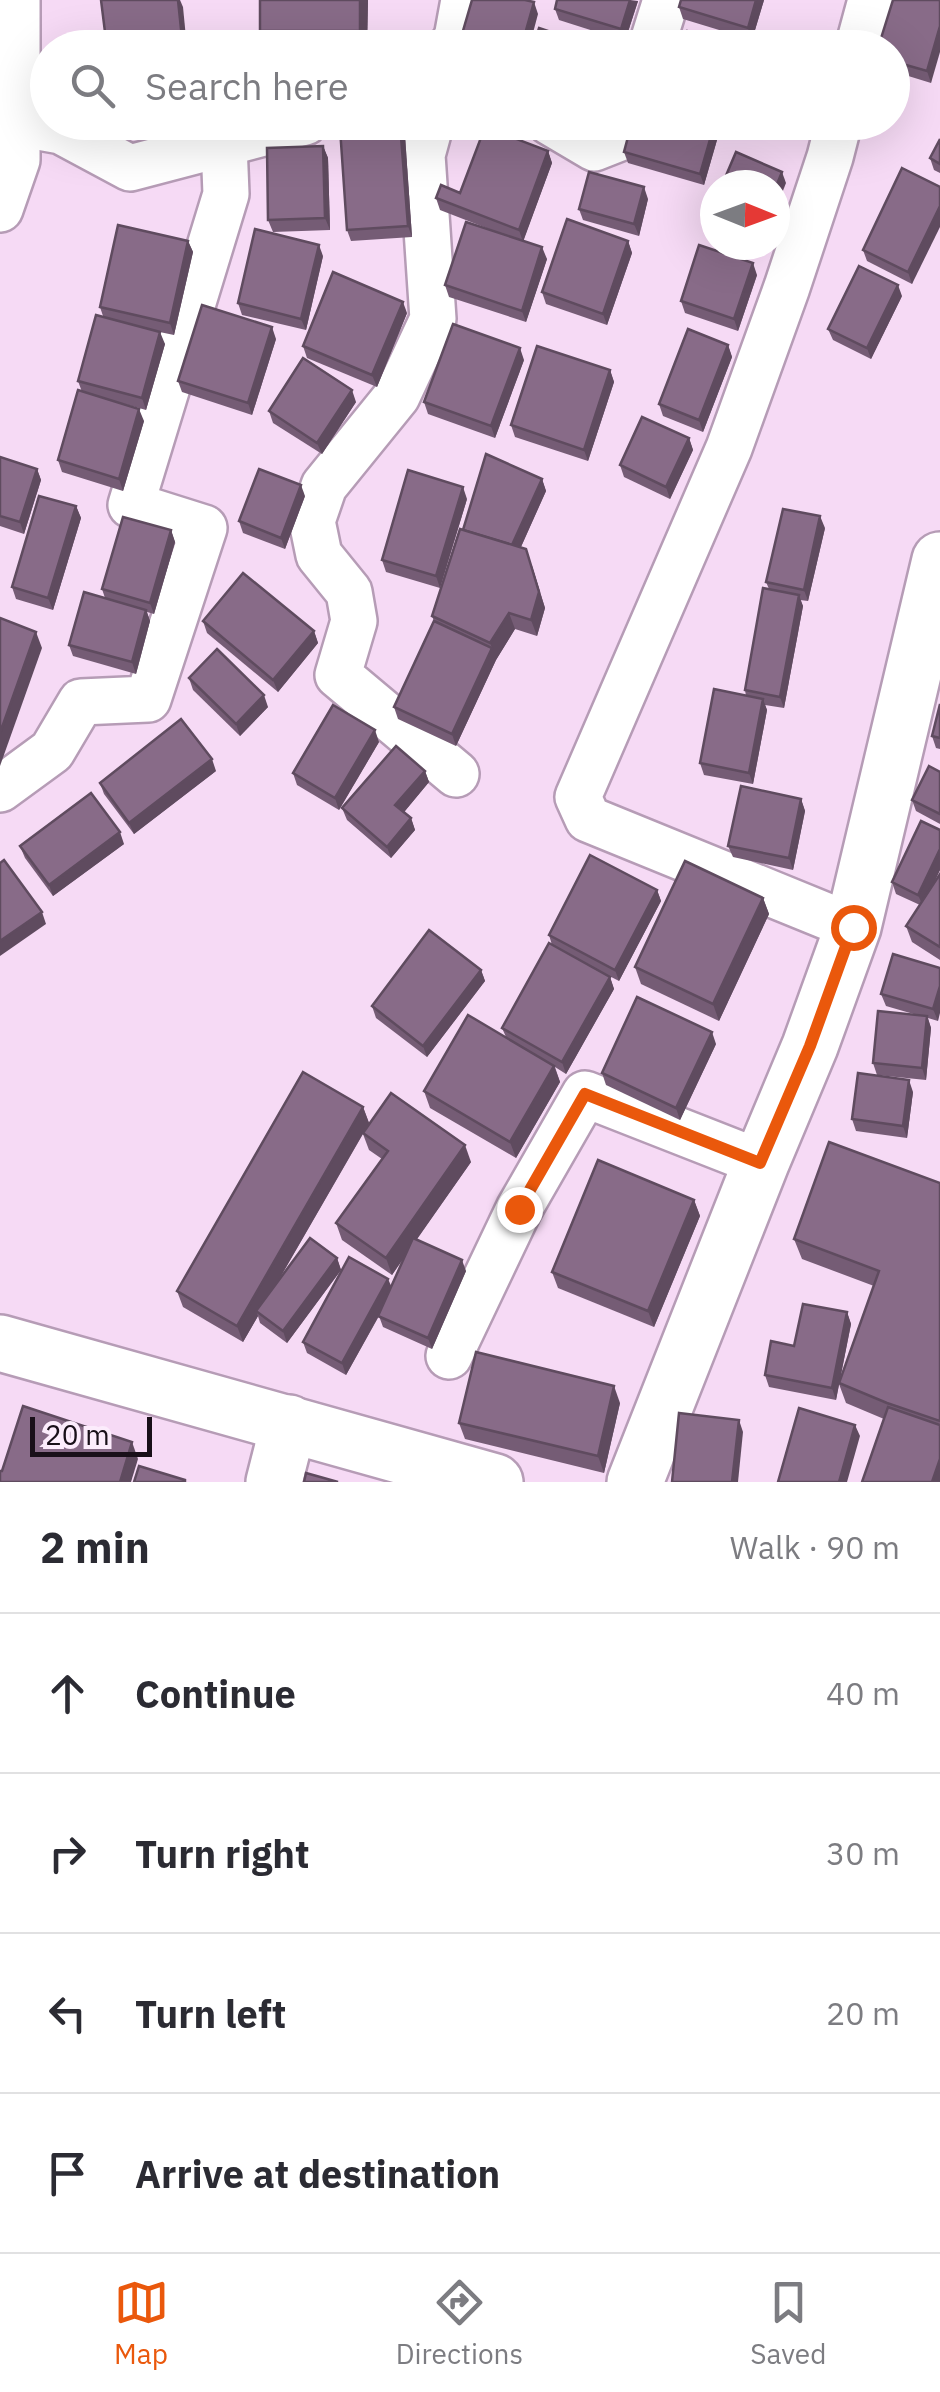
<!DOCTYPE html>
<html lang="en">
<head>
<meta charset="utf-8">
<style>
  :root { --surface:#fff; --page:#f7f7f7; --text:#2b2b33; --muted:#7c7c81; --line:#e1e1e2; --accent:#ea580c }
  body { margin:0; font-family:"IBM Plex Sans",sans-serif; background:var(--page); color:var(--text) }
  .compass { position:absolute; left:700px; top:170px; width:90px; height:90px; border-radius:50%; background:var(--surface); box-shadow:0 10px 40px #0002; rotate:91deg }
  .scale { position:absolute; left:30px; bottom:25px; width:122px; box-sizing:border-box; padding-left:10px; border:5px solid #191019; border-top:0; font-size:28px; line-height:35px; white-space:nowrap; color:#191019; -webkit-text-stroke:8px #fcecfc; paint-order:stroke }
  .stop { position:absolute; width:30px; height:30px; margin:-22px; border:8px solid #ea580c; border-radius:50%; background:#fff }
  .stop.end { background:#ea580c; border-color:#fff; box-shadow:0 2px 10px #0008 }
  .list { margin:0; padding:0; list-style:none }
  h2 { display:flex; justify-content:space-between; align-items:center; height:130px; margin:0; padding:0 40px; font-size:42px }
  h2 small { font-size:32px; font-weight:400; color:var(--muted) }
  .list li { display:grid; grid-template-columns:65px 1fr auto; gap:30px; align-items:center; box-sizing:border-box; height:160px; padding:0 40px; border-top:2px solid var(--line) }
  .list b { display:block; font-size:38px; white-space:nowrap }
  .list em { font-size:32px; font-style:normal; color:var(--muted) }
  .icon { flex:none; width:55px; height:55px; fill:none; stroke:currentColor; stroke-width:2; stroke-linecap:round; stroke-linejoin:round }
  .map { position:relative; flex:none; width:940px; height:1482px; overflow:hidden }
  .search { position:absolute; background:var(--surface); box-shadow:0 10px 40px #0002; left:30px; right:30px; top:30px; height:110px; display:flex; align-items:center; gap:25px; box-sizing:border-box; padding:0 35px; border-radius:55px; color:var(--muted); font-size:38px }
  .sheet { height:770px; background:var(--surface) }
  nav { display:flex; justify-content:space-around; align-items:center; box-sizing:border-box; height:140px; border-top:2px solid var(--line); background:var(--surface); font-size:28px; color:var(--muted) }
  nav a { display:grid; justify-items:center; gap:5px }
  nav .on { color:var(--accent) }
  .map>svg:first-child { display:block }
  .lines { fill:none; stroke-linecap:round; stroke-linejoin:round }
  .street-casing { stroke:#b69cb6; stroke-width:50 }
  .secondary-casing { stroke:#b69cb6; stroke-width:60 }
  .street { stroke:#fff; stroke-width:45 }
  .secondary { stroke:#fff; stroke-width:55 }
  .wall { fill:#755c75 }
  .shaded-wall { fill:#5f4b5f }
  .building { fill:#886b88; stroke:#5f4b5f; stroke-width:2.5 }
  .route { stroke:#ea580c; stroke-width:12 }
</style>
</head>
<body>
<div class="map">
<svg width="940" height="1482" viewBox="0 0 940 1482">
  <rect width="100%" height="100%" fill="#f6daf5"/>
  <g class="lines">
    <g class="street-casing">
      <g id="street">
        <polyline points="450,48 457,38 464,0"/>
        <polyline points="651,48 666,0"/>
        <polyline points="858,48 871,0"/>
        <polyline points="431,122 422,155 433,319 397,396 324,486 312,521 319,555 349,592 354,621 338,675 456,774"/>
        <polyline points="550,122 594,148 622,137 627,122"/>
        <polyline points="839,122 830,157 787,287 729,448 578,797 588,819 853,927"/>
        <polyline points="17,123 61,131 130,168 305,122"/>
        <polyline points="0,209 17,160 17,0"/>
        <polyline points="0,789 52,751 81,702 148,699 204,528 131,505 226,194 224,144"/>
        <polyline points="449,1356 519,1209 585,1094 761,1163"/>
      </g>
    </g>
    <g class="secondary-casing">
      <g id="secondary">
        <polyline points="0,1343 495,1482"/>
        <polyline points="274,1482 289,1423"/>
        <polyline points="635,1482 761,1163 810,1046 853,927 940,560"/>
      </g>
    </g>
    <use href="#street" class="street"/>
    <use href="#secondary" class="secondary"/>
  </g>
  <g class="wall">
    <polygon points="368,0 367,48 266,48 260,31"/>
    <polygon points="681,0 764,0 752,40 683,19 679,7"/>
    <polygon points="940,0 931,83 892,71 892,48"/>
    <polygon points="638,1 625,41 559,20 555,9"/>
    <polygon points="116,122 196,122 197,130 122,138"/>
    <polygon points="400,124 405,136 412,237 351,241 347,230"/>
    <polygon points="719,133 704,185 628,163 624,152"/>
    <polygon points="940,139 940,173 934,170 930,158"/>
    <polygon points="323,146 328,158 330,230 273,232 268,220"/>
    <polygon points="548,151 552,163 523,241 547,259 526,322 449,297 445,285 507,236 440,210 436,198 460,193"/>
    <polygon points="940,187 912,284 867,261 863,250"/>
    <polygon points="648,199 639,236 583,220 579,209"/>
    <polygon points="188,241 193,252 174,335 150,330 165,344 146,410 103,398 144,421 123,491 62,472 58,460 82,392 78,381 103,316 100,307"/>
    <polygon points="628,241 632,253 607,325 546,304 542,292"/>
    <polygon points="323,256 306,330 242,315 238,303"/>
    <polygon points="757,275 738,331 685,313 681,301"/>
    <polygon points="902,296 871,359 833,340 828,329"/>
    <polygon points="407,313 377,387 307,358 303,346"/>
    <polygon points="276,339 252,415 182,392 178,381"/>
    <polygon points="728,345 732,357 703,432 663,416 659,404"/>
    <polygon points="524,360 495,438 428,414 424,402"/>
    <polygon points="610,370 614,382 588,461 515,437 511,425"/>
    <polygon points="356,402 322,454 273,423 269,411"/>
    <polygon points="689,438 693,450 670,499 624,477 620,465"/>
    <polygon points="0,457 37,469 41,480 24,534 0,526"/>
    <polygon points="542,479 546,491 521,547 532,566 545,608 537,636 515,629 496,660 456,746 398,719 394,707 434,621 432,616 463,530"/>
    <polygon points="305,496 285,549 243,533 239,521"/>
    <polygon points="467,499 440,588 386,572 382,560"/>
    <polygon points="76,506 81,518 53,610 16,599 12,587"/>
    <polygon points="825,528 808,601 800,600 803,606 784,708 765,705 767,710 753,784 704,775 700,763 746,696 745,690 769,589 766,582"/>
    <polygon points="171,530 175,542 154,614 147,612 150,621 136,674 73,656 69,645 105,598 102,589"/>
    <polygon points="203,621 314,631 318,643 278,692 207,633"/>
    <polygon points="189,678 268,707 240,736 193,690"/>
    <polygon points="940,704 940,749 936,748 932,736"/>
    <polygon points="379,742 339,810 297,785 293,773"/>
    <polygon points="216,771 134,834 104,794 100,783"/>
    <polygon points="425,771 429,782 404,812 411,818 415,830 391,858 347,820 342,808"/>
    <polygon points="940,772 940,824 916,811 912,800"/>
    <polygon points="801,799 805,811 793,870 733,857 728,846"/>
    <polygon points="940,830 940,870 932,886 940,874 940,960 912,942 906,926 920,905 896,894 892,882"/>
    <polygon points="124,844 53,896 25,858 20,846"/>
    <polygon points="657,890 661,901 619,981 588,965 610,977 614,989 566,1074 555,1067 560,1082 516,1158 430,1108 424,1091 506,1037 502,1028 552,945 549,935"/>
    <polygon points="763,898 769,914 719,1021 641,984 635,967"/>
    <polygon points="940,968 938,1021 928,1018 931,1028 926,1080 877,1075 873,1063 917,1015 886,1006 881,994"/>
    <polygon points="481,970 485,981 427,1057 376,1018 372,1006"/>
    <polygon points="716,1044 680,1120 606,1085 602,1073"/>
    <polygon points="913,1092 907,1138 856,1131 852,1119"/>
    <polygon points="363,1107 369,1123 471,1162 416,1240 466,1271 432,1349 383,1327 379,1316 346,1375 307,1353 303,1342 391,1286 405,1255 392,1275 342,1240 336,1223 382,1159 369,1150 363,1134 277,1283 337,1258 341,1270 287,1343 260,1323 258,1316 243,1342 183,1307 177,1291"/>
    <polygon points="940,1183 940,1482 884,1419 846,1403 839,1384 836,1400 769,1387 765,1375 794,1346 847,1312 851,1324 840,1379 874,1286 802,1259 794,1239"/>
    <polygon points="694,1200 700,1216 654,1327 558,1288 552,1272"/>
    <polygon points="620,1403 604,1473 465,1439 459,1423"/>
  </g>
  <g class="shaded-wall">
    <polygon points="178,0 180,0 183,7 187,48 183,48"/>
    <polygon points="360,0 368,0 367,48 360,31"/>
    <polygon points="630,0 638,1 625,41 621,29"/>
    <polygon points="756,0 764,0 752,40 748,28"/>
    <polygon points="534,2 538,14 529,48 521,48"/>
    <polygon points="940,26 940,52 931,83 927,71"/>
    <polygon points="715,122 719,133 704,185 700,174"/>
    <polygon points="400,124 405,136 412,237 408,226"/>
    <polygon points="323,146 328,158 330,230 325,218"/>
    <polygon points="548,151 552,163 523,242 519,230"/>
    <polygon points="782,172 786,183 775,211 775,189"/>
    <polygon points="644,187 648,199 639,236 634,224"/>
    <polygon points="940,206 940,227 912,284 908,272"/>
    <polygon points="188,241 193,252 174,335 170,323"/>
    <polygon points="628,241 632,253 607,325 603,314"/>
    <polygon points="319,245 323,256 306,330 301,319"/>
    <polygon points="542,247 547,259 526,322 522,311"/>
    <polygon points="753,263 757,275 738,331 734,319"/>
    <polygon points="898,285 902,296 871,359 867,348"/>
    <polygon points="403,302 407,313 377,387 372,375"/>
    <polygon points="272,327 276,339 252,415 248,403"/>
    <polygon points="160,332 165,344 146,410 142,398"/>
    <polygon points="728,345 732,357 703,432 699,420"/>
    <polygon points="520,348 524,360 495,438 491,426"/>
    <polygon points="610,370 614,382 588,461 584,450"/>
    <polygon points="352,390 356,402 322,454 317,443"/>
    <polygon points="139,409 144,421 123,491 119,479"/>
    <polygon points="689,438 693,450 670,499 666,487"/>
    <polygon points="37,469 41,480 24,534 20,522"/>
    <polygon points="542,479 546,491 515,560 511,548"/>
    <polygon points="301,485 305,496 285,549 281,538"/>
    <polygon points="463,487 467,499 440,588 436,576"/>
    <polygon points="76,506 81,518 53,610 48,598"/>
    <polygon points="820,516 825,528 808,601 804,590"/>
    <polygon points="171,530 175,542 154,614 150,603"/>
    <polygon points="532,566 545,608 537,636 531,620"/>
    <polygon points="799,595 803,606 784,708 780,697"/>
    <polygon points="146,610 150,621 136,674 132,662"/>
    <polygon points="509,613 515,629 496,660 456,746 452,734 492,648 490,643"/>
    <polygon points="314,631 318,643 278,692 273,680"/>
    <polygon points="36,632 42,648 0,766 0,733"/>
    <polygon points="264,695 268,707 240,736 236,724"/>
    <polygon points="763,699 767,710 753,784 749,773"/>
    <polygon points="375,730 379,742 339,810 335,798"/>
    <polygon points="212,759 216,771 134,834 129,823"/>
    <polygon points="425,771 429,782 400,817 395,805"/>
    <polygon points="801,799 805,811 793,870 789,858"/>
    <polygon points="411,818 415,830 391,858 387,847"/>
    <polygon points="120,832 124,844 53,896 49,885"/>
    <polygon points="940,849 940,870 923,906 918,895"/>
    <polygon points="657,890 661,901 619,981 615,970"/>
    <polygon points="763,898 769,914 719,1021 713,1004"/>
    <polygon points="42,912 46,924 0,956 0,941"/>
    <polygon points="481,970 485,981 427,1057 423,1046"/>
    <polygon points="610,977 614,989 566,1074 562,1062"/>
    <polygon points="940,986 940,1013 938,1021 933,1009"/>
    <polygon points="927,1016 931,1028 926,1080 922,1068"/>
    <polygon points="712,1032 716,1044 680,1120 676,1108"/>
    <polygon points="554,1066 560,1082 516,1158 510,1142"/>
    <polygon points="909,1080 913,1092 907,1138 903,1126"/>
    <polygon points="363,1107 369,1123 259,1314 256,1311 258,1316 243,1342 237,1326"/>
    <polygon points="465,1145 471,1162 392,1275 386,1258"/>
    <polygon points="694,1200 700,1216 654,1327 648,1311"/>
    <polygon points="337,1258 341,1270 287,1343 283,1331"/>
    <polygon points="462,1260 466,1271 432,1349 428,1338"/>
    <polygon points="388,1279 393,1290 346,1375 342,1363"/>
    <polygon points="847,1312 851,1324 836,1400 832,1388"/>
    <polygon points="614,1386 620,1403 604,1473 598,1456"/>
    <polygon points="739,1420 743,1432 738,1482 732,1482"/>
    <polygon points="855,1425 860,1436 847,1482 839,1482"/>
    <polygon points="132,1442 138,1459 131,1482 120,1482"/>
    <polygon points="940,1459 940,1482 932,1482"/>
  </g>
  <g class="building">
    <polygon points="101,0 178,0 183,48 107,48"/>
    <rect x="260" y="0" width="100" height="31"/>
    <polygon points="472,0 525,0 534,2 521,48 458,48"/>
    <polygon points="557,0 630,0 621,29 555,9"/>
    <polygon points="681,0 756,0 748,28 679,7"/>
    <polygon points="893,0 940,0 940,26 927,71 892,61 892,48 878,48"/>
    <polygon points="539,28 598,48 533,48"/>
    <polygon points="687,31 735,48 674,48"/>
    <polygon points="632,122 715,122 700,174 624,152"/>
    <polygon points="400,124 408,226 347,230 340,128"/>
    <polygon points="485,127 548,151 519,230 436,198 441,185 460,193"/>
    <polygon points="940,139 940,164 930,158"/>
    <polygon points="323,146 325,218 268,220 267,148"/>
    <polygon points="736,152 782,172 775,189 775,185 722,185"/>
    <polygon points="902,168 940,187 940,206 908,272 863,250"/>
    <polygon points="589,172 644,187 634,224 579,209"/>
    <polygon points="715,203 715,217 710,215"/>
    <polygon points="567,219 628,241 603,314 542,292"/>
    <polygon points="466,222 542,247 522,311 445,285"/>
    <polygon points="118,225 188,241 170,323 100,307"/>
    <polygon points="255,229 319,245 301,319 238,303"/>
    <polygon points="699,245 753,263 734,319 681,301"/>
    <polygon points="859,266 898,285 867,348 828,329"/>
    <polygon points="333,272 403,302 372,375 303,346"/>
    <polygon points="202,305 272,327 248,403 178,381"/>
    <polygon points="96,315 160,332 142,398 78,381"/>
    <polygon points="453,324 520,348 491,426 424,402"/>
    <polygon points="688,329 728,345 699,420 659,404"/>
    <polygon points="537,346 610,370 584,450 511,425"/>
    <polygon points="303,358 352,390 317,443 269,411"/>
    <polygon points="78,390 139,409 119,479 58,460"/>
    <polygon points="642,417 689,438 666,487 620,465"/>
    <polygon points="486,454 542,479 512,545 463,530"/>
    <polygon points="0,457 37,469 20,522 0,516"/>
    <polygon points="259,469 301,485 281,538 239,521"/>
    <polygon points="408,470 463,487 436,576 382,560"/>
    <polygon points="39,496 76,506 48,598 12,587"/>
    <polygon points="783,509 820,516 804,590 766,582"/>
    <polygon points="123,517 171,530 150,603 102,589"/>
    <polygon points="460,529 526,549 539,592 531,620 509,613 490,643 432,616"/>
    <polygon points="243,573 314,631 273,680 203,621"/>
    <polygon points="763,588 799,595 780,697 745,690"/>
    <polygon points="84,592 146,610 132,662 69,645"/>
    <polygon points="0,618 36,632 0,733"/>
    <polygon points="434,621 492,648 452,734 394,707"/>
    <polygon points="217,649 264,695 236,724 189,678"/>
    <polygon points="714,689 763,699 749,773 700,763"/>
    <polygon points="940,704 940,738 932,736"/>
    <polygon points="333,705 375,730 335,798 293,773"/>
    <polygon points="181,719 212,759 129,823 100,783"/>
    <polygon points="396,746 425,771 395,805 411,818 387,847 342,808"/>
    <polygon points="929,766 940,772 940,814 912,800"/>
    <polygon points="741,786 801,799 789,858 728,846"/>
    <polygon points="91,793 120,832 49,885 20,846"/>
    <polygon points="921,821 940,830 940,849 918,895 892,882"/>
    <polygon points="590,855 657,890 615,970 549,935"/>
    <polygon points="4,860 42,912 0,941 0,863"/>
    <polygon points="685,861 763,898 713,1004 635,967"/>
    <polygon points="940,874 940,947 906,926"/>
    <polygon points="429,930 481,970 423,1046 372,1006"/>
    <polygon points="549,943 610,977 562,1062 502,1028"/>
    <polygon points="893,954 940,968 940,986 933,1009 881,994"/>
    <polygon points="637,997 712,1032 676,1108 602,1073"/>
    <polygon points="878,1011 927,1016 922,1068 873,1063"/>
    <polygon points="468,1015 554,1066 510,1142 424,1091"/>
    <polygon points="303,1072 363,1107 237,1326 177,1291"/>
    <polygon points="858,1073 909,1080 903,1126 852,1119"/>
    <polygon points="391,1093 465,1145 386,1258 336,1223 388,1151 363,1133"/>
    <polygon points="829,1142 940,1183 940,1421 887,1403 839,1383 879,1271 794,1239"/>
    <polygon points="598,1160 694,1200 648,1311 552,1272"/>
    <polygon points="310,1238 337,1258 283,1331 256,1311"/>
    <polygon points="413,1238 462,1260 428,1338 378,1316"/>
    <polygon points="349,1257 388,1279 342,1363 303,1342"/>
    <polygon points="803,1304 847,1312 832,1388 765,1375 771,1341 794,1346"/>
    <polygon points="476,1352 614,1386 598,1456 459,1423"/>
    <polygon points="23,1406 132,1442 120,1482 0,1482 0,1471 2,1471"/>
    <polygon points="888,1407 940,1425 940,1459 932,1482 862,1482"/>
    <polygon points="799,1408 855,1425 839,1482 778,1482"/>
    <polygon points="679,1413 739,1420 732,1482 672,1482"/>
    <polygon points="139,1466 185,1480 185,1482 134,1482"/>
    <polygon points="306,1473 338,1482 304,1482"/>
  </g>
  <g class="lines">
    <polyline class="route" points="519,1209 585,1094 760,1163 810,1046 853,927"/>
  </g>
</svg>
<svg class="compass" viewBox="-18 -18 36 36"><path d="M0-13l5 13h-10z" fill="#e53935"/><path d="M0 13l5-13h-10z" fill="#7c7c81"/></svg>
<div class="scale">20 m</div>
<div class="stop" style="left:853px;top:927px"></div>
<div class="stop end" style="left:519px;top:1209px"></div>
<div class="search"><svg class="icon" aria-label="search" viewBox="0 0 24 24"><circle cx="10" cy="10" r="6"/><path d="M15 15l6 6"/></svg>Search here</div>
</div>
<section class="sheet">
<h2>2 min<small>Walk · 90 m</small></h2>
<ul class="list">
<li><svg class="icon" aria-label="ahead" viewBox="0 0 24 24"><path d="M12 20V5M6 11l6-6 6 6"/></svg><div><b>Continue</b></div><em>40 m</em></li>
<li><svg class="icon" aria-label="right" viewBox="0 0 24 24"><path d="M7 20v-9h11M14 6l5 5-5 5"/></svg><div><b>Turn right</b></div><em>30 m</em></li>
<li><svg class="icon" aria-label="left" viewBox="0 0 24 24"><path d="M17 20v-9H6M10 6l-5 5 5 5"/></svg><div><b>Turn left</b></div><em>20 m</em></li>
<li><svg class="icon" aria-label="arrive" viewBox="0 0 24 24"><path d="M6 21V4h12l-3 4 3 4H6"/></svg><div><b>Arrive at destination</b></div></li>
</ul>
</section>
<nav>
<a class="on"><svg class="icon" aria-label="map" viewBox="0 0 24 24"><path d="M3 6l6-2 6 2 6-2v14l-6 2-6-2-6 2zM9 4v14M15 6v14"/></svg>Map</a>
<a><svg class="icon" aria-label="directions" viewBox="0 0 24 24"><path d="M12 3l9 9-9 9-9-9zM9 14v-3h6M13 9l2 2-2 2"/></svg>Directions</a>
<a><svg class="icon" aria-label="saved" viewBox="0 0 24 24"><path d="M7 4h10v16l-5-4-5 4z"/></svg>Saved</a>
</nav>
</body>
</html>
